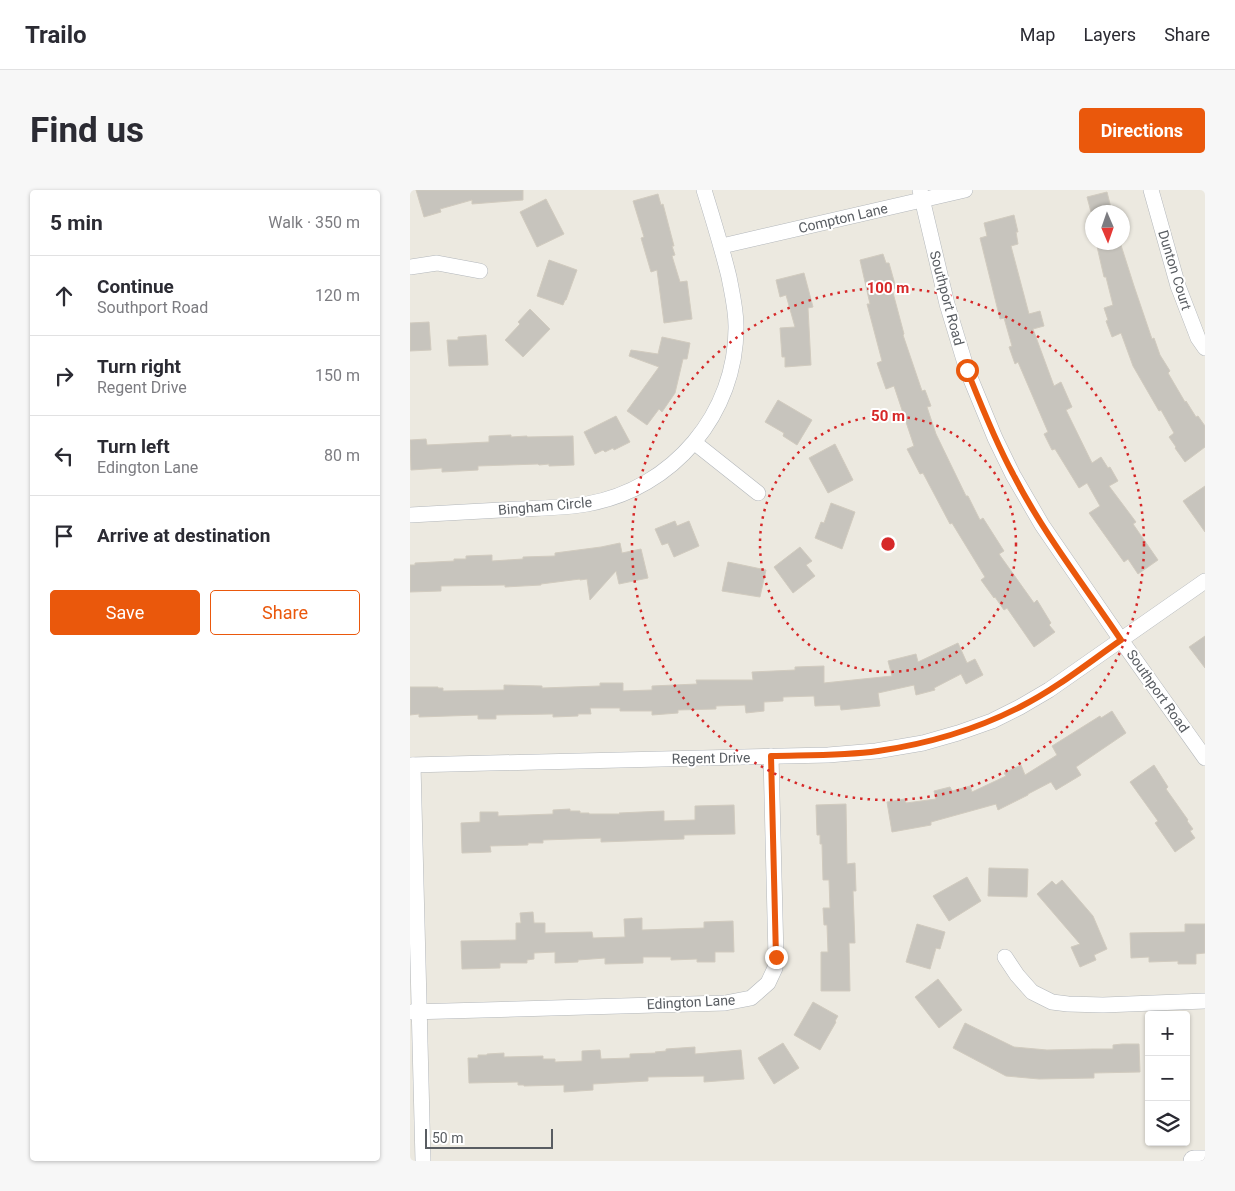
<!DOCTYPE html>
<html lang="en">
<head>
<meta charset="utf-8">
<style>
  :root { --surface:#fff; --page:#f7f7f7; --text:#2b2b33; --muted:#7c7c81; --line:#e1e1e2; --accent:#ea580c }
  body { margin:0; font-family:Roboto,sans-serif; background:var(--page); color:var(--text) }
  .controls { position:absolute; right:15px; bottom:15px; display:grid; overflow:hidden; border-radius:5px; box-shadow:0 1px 4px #0004 }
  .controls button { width:45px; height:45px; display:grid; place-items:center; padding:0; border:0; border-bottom:1px solid var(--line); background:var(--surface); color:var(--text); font:25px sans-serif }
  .compass { position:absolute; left:675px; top:15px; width:45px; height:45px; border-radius:50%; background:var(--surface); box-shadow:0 1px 4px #0004; rotate:178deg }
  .scale { position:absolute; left:15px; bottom:12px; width:128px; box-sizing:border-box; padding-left:5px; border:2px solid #595d62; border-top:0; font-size:14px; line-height:18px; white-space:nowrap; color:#595d62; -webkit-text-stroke:4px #fff; paint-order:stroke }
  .stop { position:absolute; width:15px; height:15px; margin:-11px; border:4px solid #ea580c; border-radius:50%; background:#fff }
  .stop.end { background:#ea580c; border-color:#fff; box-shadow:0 1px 5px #0008 }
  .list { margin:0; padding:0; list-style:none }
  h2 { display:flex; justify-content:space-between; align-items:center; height:65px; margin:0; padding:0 20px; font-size:21px }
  h2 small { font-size:16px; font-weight:400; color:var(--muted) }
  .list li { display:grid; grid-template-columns:32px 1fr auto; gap:15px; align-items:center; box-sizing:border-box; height:80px; padding:0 20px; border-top:1px solid var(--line) }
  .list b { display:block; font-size:19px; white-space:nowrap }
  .list p { margin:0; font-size:16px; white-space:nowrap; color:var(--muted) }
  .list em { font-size:16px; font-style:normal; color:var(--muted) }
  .actions { display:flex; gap:10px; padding:15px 20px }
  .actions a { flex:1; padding:11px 0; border:1px solid var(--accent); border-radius:5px; text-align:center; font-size:18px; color:var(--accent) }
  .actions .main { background:var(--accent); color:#fff }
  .icon { flex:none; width:28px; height:28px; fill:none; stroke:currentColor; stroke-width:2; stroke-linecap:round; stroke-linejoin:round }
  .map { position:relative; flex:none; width:795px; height:971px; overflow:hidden; border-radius:5px }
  header { display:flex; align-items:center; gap:30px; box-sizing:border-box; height:70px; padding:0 25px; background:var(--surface); border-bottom:1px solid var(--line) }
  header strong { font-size:24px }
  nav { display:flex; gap:28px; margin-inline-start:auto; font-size:18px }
  .intro { display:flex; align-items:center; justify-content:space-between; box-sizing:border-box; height:120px; padding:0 30px }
  h1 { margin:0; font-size:35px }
  .button { padding:12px 22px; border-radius:5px; background:var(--accent); color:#fff; font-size:18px; font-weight:700 }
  main { display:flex; gap:30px; padding:0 30px }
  aside { flex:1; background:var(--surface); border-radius:5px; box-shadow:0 1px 4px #0004 }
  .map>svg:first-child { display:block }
  .building { fill:#c7c4bd; stroke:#d1cbbf }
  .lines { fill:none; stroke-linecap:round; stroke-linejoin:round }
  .street-casing { stroke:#b3b7bb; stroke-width:16 }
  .secondary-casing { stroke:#b4b8be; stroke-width:22 }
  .street { stroke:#fff; stroke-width:15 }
  .secondary { stroke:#fff; stroke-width:21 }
  .route { stroke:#ea580c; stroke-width:6 }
  .ring { fill:none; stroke:#d62828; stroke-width:2.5; stroke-dasharray:2.5 5 }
  .labels { text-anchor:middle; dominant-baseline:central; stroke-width:4; stroke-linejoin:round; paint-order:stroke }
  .street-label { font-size:14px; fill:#595d62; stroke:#fff }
  .centre { fill:#d62828; stroke:#fff; stroke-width:2.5 }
  .ring-label { font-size:15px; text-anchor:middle; font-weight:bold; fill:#d62828; stroke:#fff; stroke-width:4; stroke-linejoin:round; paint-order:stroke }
</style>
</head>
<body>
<header>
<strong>Trailo</strong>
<nav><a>Map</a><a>Layers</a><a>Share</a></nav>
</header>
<div class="intro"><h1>Find us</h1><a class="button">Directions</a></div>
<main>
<aside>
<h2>5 min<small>Walk · 350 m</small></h2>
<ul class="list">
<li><svg class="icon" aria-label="ahead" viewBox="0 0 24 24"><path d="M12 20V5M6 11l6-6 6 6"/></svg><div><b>Continue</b><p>Southport Road</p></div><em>120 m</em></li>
<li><svg class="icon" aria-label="right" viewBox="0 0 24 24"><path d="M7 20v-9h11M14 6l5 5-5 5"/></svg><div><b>Turn right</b><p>Regent Drive</p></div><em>150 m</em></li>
<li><svg class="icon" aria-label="left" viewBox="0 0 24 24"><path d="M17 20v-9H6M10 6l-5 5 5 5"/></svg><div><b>Turn left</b><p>Edington Lane</p></div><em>80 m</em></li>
<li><svg class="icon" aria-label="arrive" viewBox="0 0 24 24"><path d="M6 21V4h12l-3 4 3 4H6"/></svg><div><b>Arrive at destination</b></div></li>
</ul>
<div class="actions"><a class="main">Save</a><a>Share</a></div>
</aside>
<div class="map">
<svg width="795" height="971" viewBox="0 0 795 971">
  <rect width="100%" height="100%" fill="#ece9e0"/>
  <g class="building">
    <polygon points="6,0 113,0 113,10 62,14 62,10 30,19 31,22 14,27"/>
    <polygon points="697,2 702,22 681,22 677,7"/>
    <polygon points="248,4 251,15 253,14 264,56 262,56 265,65 262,66 270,92 277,91 282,129 254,133 247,80 241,82 231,48 234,47 223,11"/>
    <polygon points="136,9 154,44 127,57 110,22"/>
    <polygon points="604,25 608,42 606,42 608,54 601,56 619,124 630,121 634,136 623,139 644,196 651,192 662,217 656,220 682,273 691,267 698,278 700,277 708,291 699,296 726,332 723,334 748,370 728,384 718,369 714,372 679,323 690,316 677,293 669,298 645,259 642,260 634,244 638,242 608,172 605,174 599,157 602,156 594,128 590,129 570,48 577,46 574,33"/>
    <polygon points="686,52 710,52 724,96 742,149 744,148 750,165 760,181 758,183 775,212 776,211 786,227 788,226 795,236 795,257 775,272 765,258 766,257 759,247 764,243 751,220 749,221 723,176 711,143 702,147 696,131 698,130 694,118 703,115 696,87 694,87"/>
    <polygon points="473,64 476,73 479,73 486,98 482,99 494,144 493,145 512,201 515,200 521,216 517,217 526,244 556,306 558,306 570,330 573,328 594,361 589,364 624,413 627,410 641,433 639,435 645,442 624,457 597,418 594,420 585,407 584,408 571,390 575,387 542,333 540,334 513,283 510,284 497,259 504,256 484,196 476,199 467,173 472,171 457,114 460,114 450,70"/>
    <polygon points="139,70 167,80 156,110 155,110 153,115 127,106"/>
    <polygon points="394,83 403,117 398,118 401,175 375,177 375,167 372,167 370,138 385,137 376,105 370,107 366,90"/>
    <polygon points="120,119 140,139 113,167 95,150 110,134 108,132"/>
    <polygon points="19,132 21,160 0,161 0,133"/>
    <polygon points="76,145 78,175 39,176 37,150 48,150 48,147"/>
    <polygon points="252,147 280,153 277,169 273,169 265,203 252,222 249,219 237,235 217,221 249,177 219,166 221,160 248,164"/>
    <polygon points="368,210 402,230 387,255 373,246 374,243 355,232"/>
    <polygon points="206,226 220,252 204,260 203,258 195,262 193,260 185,264 174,242"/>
    <polygon points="101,245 101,247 117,246 117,247 163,246 164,275 139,276 139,274 129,275 128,274 68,276 68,280 32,282 32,278 1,280 0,250 16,249 17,255 79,252 79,246"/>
    <polygon points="425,254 443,290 418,303 399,268"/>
    <polygon points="795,296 795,342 773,311"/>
    <polygon points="421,313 445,322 432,359 405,348 411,332 414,333"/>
    <polygon points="265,331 267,336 279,331 289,356 264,367 258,353 252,355 245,339"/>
    <polygon points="210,353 212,363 231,359 238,388 209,394 206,381 180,410 177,389 170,390 170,389 131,394 131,395 95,397 95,395 31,396 31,401 0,402 0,375 5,375 5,373 44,371 44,369 56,369 56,366 82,365 82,371 113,369 113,367 145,366 145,363 191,357"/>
    <polygon points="390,357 402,371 396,375 405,386 383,403 364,377"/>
    <polygon points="318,372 356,380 350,407 312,401"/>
    <polygon points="795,446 795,478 779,457"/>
    <polygon points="548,453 557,473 565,469 573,485 556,494 551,484 524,498 525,500 506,505 504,495 468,503 470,516 431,520 430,515 405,516 404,506 373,507 373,511 354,512 354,521 336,523 335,515 306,516 306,519 268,520 268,523 242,525 242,521 210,521 210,518 180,518 181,524 168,524 168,526 143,527 143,524 86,525 86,529 68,529 68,525 9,527 9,524 0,525 0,497 28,497 28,498 33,498 33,501 94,500 94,495 132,496 132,498 190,496 190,493 213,493 213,501 242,500 242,496 287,494 286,490 343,490 342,482 385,480 385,477 414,476 414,493 482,486 478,471 506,464 508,472"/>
    <polygon points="702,521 716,543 666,577 671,585 646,600 641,592 618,604 618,605 588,620 586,614 521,632 521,635 482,642 477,612 495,609 496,613 526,609 524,601 540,597 542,601 560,596 562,602 596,586 594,583 611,575 615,585 647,565 642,556 690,526 691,528"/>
    <polygon points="744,575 758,597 756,599 778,630 777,631 783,639 780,641 785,648 765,662 745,633 748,631 720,592"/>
    <polygon points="436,614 437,674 445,673 446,701 443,701 445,753 439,753 440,801 411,801 411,762 418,762 417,735 414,735 413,718 420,718 419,690 413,690 412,654 410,654 410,645 407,645 406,615"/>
    <polygon points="324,615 325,644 274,645 274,649 191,652 191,648 133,650 133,653 118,653 118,655 80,656 81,662 52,663 51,633 70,632 70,622 88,622 88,626 143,624 143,620 160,619 160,621 170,621 170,623 179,623 179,624 210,624 209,623 254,621 254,631 285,630 285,616"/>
    <polygon points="579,678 618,679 617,707 578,706"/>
    <polygon points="557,687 571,711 539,731 523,706"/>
    <polygon points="652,690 683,726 697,759 684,765 686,770 670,777 661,757 670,754 627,704 642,691 646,695"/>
    <polygon points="123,722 124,733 135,733 135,743 182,742 183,748 215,747 214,729 232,728 232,740 294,738 294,732 323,731 324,762 305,762 305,772 287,772 287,769 261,770 261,767 233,767 233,773 195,774 195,768 168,770 168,772 145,773 145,762 124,763 124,769 117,770 117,773 90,773 90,778 52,779 51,751 106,750 106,733 111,733 110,723"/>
    <polygon points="507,734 535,742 530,759 526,758 520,779 496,772"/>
    <polygon points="775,734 795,734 795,763 786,764 786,774 768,774 768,771 739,772 739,767 721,768 720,743 775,742"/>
    <polygon points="528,789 552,820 529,838 505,807"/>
    <polygon points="403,812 428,826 425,831 426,832 410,860 384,845"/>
    <polygon points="555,833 604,857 637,860 683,859 703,859 703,855 712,854 729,854 730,882 684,883 684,888 629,889 596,886 543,858"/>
    <polygon points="373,853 389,878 364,894 348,868"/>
    <polygon points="285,857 285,864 331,860 334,889 294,892 294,886 238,887 238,891 183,894 183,900 154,902 154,895 114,896 114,895 108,895 108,892 59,893 58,868 68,868 68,865 77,865 77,864 94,863 94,867 133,866 133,869 145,869 145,872 172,871 172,861 190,860 191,869 220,868 220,864 246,863 245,862 256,861 256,859"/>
  </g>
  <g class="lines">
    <g class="street-casing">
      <g id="street">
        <polyline points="510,0 537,114 557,180 585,248 603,285 632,335 711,450 795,568"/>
        <polyline points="741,0 768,96 788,148 795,158"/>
        <polyline points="312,56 555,0"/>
        <polyline points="0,77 27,73 70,81"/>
        <polyline points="285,253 348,303"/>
        <path d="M0,325C36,323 73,321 109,319C132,318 155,318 177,314C263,299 327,223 326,136C326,119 322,103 319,87C312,58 303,29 294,0"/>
        <polyline points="0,575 418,565 466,561 513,553 548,543 582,531 610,517 639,500 795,391"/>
        <polyline points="3,575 13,971"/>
        <polyline points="595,767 607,785 622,802 642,812 658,814 693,815 795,811"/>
        <polyline points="0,822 315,813 341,808 358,793 365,778 366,767 361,566"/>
      </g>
    </g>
    <g class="secondary-casing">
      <polyline id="secondary" points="784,971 795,971"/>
    </g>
    <use href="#street" class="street"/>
    <use href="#secondary" class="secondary"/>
  </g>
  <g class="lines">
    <path class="route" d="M366,767L361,566C396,565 433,566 468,561C517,554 565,540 610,517C646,499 678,473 711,450C674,395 633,343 603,284C585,251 571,215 557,180"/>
  </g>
  <g class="ring">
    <circle cx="478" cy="354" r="128"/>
    <circle cx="478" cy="354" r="256"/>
  </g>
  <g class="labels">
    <g class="street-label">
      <text transform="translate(433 28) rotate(-13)">Compton Lane</text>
      <text transform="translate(765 80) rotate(73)">Dunton Court</text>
      <text transform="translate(537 108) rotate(75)">Southport Road</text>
      <text transform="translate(135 316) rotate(-5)">Bingham Circle</text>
      <text transform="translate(748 501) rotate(55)">Southport Road</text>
      <text transform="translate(301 568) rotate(-1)">Regent Drive</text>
      <text transform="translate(281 812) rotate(-3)">Edington Lane</text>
    </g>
  </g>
  <circle cx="478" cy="354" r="8" class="centre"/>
  <g class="ring-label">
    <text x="478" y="103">100 m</text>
    <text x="478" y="231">50 m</text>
  </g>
</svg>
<div class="controls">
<button>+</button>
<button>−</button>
<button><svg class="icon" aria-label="layers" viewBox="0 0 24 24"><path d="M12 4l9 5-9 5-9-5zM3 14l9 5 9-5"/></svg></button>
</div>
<svg class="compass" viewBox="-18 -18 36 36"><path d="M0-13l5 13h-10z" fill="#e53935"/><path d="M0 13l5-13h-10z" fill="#7c7c81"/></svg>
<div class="scale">50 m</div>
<div class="stop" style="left:557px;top:180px"></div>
<div class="stop end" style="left:366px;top:767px"></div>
</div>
</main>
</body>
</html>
